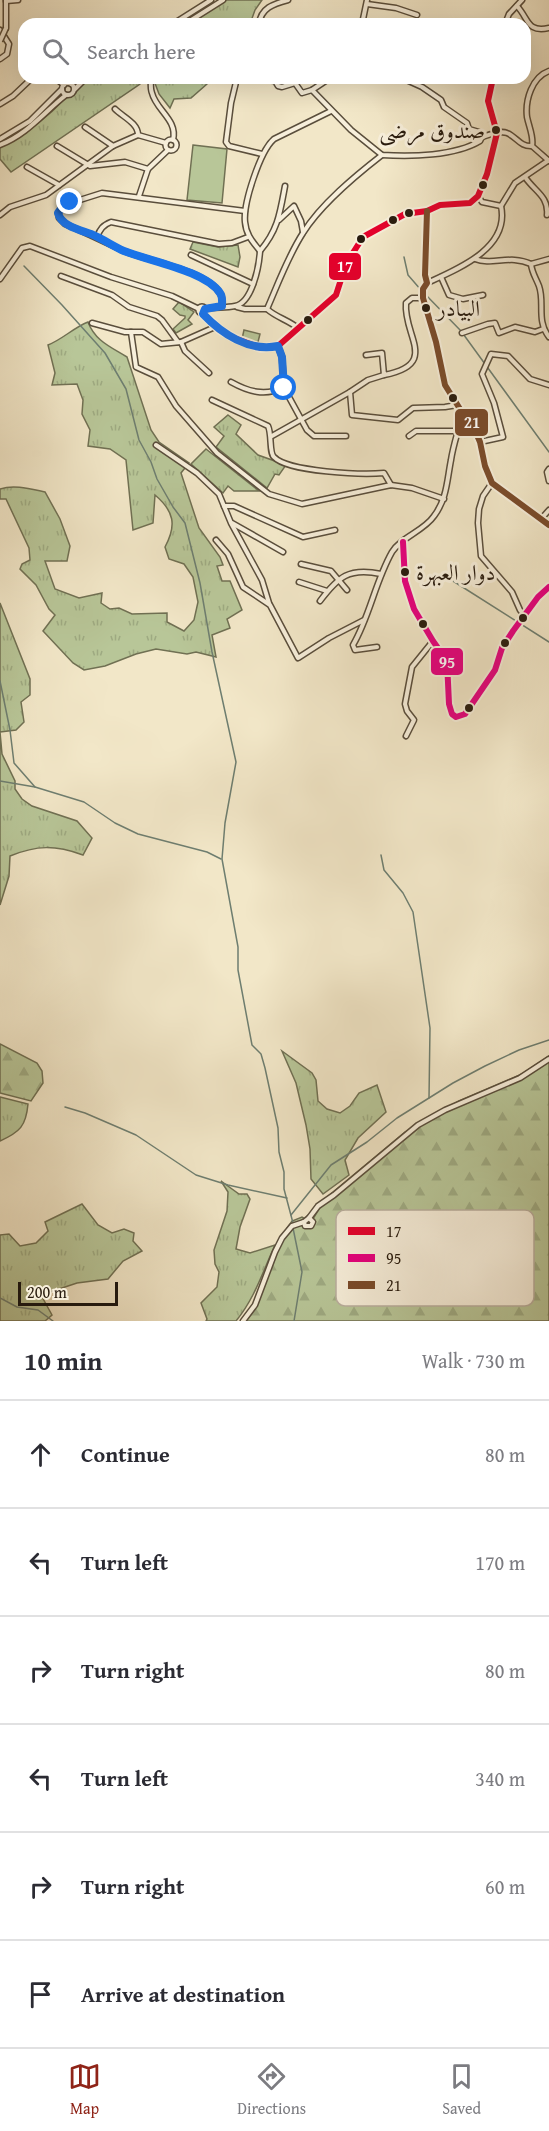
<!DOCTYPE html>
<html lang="en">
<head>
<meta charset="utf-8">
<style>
  :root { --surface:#fff; --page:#f2f2f3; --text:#2b2b33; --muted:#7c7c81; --line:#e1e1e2; --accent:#8f2418 }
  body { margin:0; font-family:"Gentium Book Plus",Amiri,serif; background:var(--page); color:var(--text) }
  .scale { position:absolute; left:18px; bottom:15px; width:100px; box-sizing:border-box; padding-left:6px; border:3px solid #281b0e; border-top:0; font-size:16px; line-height:21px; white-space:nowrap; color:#281b0e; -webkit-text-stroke:4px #f7efdb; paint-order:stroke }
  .stop { position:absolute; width:18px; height:18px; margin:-14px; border:4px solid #1a73e8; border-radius:50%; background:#fff }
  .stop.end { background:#1a73e8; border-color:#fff; box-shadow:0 2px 6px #0008 }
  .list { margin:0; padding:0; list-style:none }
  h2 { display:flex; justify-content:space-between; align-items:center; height:78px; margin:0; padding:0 24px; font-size:26px }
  h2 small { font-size:20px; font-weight:400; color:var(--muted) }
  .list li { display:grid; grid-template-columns:39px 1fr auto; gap:18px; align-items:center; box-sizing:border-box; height:108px; padding:0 24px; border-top:2px solid var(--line) }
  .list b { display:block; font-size:22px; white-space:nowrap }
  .list em { font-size:20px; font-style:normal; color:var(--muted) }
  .icon { flex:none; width:33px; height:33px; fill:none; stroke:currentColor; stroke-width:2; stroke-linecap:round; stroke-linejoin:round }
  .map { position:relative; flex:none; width:549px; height:1321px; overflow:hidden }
  .search { position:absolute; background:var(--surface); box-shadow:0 6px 24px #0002; left:18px; right:18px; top:18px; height:66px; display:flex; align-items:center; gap:15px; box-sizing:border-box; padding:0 21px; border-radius:18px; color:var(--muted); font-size:22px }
  .sheet { height:726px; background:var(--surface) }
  nav { display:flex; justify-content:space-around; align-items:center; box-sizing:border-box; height:84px; border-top:2px solid var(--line); background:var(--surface); font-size:16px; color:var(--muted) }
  nav a { display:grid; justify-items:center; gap:3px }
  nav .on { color:var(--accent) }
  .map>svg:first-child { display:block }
  .grass { fill:url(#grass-tufts); stroke:#707053; stroke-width:1.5 }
  .forest { fill:url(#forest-firs); stroke:#707053; stroke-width:1.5 }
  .garden { fill:#b8c698; stroke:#707053; stroke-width:1.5 }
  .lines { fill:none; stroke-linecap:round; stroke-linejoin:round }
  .stream { stroke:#6e7e70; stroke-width:1.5 }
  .minor-casing { stroke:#5a4e3c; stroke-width:7 }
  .minor { stroke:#f7efdb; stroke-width:4 }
  .minor-bridge-casing { stroke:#5a4e3c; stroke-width:7; stroke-linecap:butt }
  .minor-bridge { stroke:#f7efdb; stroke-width:4 }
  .bus-1-casing { stroke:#f7efdb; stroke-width:10 }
  .bus-2-casing { stroke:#f7efdb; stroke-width:10 }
  .bus-3-casing { stroke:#f7efdb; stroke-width:10 }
  .bus-1 { stroke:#e4002b; stroke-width:6 }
  .bus-2 { stroke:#e5007d; stroke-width:6 }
  .bus-3 { stroke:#7a4b2a; stroke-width:6 }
  .route { stroke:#1a73e8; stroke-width:8 }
  .bus-dot { fill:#281b0e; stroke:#f7efdb; stroke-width:2 }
  .labels { text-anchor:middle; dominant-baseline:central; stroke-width:6; stroke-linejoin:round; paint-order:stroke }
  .bus-label { font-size:22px; fill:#281b0e; stroke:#f7efdb; text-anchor:start }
  .key { fill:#f7efdb; stroke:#b9af9e; stroke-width:1.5 }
  .key-label { font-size:16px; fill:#281b0e }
  .line-badge { stroke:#f7efdb; stroke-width:2 }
  .badge-label { font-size:16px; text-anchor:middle; font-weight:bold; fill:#fff }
</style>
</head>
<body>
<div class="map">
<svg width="549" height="1321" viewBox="0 0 549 1321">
  <defs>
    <pattern id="grass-tufts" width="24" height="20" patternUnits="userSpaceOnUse" patternTransform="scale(1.5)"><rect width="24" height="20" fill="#b8c698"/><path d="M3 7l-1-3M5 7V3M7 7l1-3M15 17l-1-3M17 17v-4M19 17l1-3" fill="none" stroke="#9eaa82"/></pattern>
    <pattern id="forest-firs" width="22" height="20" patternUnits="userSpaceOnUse" patternTransform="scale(1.5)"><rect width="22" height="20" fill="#b8c698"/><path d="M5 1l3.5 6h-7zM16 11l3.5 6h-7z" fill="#9eaa82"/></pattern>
  </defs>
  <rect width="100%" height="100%" fill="#f2e7c8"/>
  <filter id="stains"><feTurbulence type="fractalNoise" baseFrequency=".00333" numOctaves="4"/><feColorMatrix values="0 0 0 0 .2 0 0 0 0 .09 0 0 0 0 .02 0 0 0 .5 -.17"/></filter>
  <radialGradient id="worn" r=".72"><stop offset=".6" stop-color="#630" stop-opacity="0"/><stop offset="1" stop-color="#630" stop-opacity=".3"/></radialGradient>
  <g class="grass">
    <polygon points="226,0 262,0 255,10 250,24 187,24"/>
    <path d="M88,78H141L140,84L11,172L0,159V146C17,138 35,127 49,114C63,102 72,87 88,78Z"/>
    <polygon points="153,78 206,78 207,84 191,98 174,99 170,108 159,94"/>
    <polygon points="193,242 218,247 238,245 240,257 238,267 190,249"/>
    <polygon points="179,302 194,312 188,320 192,324 176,333 173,329 185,318 185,316 180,315 173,309"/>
    <path d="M88,322C95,341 111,347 127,357L151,430L159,442L189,463L181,473L199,528L220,557L223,565L217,566L222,581H230L242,610L227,619L230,628L212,635L216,657L196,652L187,654L156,649L136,654L105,666L84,670L73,663L43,631L55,615L49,609L36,585L20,569L22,564L30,560L29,548L6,499H0V489C14,484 31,489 45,492L60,519L70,546L67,561H45L55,589L79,598L102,593L101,603L110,609L119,608L132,614L167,613V622L184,631L194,620L198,602L193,577L184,564L169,559L165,547C177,525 174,511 155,495L153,523L133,530L126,460L110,449L88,446L90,430L82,414L83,400L77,384L52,385L55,373L48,345C63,339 73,328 88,322Z"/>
    <polygon points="228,415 241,425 236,434 258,455 286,465 279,475 275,474 267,488 216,447 224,436 214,427"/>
    <polygon points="206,449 259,491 234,491 228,486 223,493 191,464"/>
    <path d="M0,603L30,679V695L21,702L24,722L16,730L0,732L2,754L15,781V789L22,799L32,806L77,821L92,838L83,855C55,845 37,845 10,856L9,876L0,905Z"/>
    <polygon points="282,1051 312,1073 316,1080 318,1101 327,1109 340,1113 350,1106 359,1093 377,1085 386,1112 358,1138 345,1160 349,1175 323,1194 311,1179 310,1149 306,1125 296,1083"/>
    <path d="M0,1097L28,1104C26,1126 20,1132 0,1141Z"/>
    <path d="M221,1181L239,1194H247L250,1199L240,1227L236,1249L250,1253L275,1245C263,1271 255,1298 236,1321H206L207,1319L201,1303L217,1287L219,1272L215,1264L214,1250L227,1211L228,1192Z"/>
    <polygon points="82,1204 98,1225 112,1233 124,1229 134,1233 133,1241 142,1251 123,1261 108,1279 77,1283 41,1295 52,1315 45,1321 0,1321 0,1235 9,1234 20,1246 36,1243 48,1231 45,1222"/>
  </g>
  <g class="forest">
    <polygon points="0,1044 37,1063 42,1071 43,1083 31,1101 0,1093"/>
    <polygon points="549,1056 549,1321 244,1321 253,1309 287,1228 292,1221 302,1217 311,1222 326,1198 405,1132 459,1101 522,1074"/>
  </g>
  <g class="garden">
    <polygon points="193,145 227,149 222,203 187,200"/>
    <polygon points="244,330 260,334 258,342 242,339"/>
  </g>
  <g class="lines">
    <g class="stream">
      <polyline points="404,257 408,275 421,290"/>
      <polyline points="24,266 62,305 105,353 126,389 139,440 151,462 157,479 173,507 185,523 200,583 212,652 236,762 225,823 222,859 238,947 238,970 252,1045 261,1054 265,1068 278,1128 279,1152 284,1172 284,1189 293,1223"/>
      <polyline points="424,293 461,331 549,452"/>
      <polyline points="453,581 549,642"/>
      <polyline points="0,681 10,730 14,763 35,787 84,802 115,823 138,834 207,852 221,859"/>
      <polyline points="0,781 35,787"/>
      <polyline points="381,855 384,870 403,893 413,912 430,1028 429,1098"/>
      <polyline points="65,1107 85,1113 136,1135 196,1175 228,1185 287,1198"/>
      <polyline points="291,1215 331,1165 367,1142 397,1118 453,1083 485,1066 519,1050 549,1040"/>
      <polyline points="293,1228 302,1272 294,1321"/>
      <polyline points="0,1298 17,1307 38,1310 53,1321"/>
    </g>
    <g class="minor-casing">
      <g id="minor">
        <polyline points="6,0 6,28"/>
        <polyline points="6,1 18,0"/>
        <polyline points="367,4 396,8 417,15"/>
        <path d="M517,6C529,19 527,33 549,28"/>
        <polyline points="173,24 211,0"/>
        <polyline points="185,24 223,0"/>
        <path d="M259,24C261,8 273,4 288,0"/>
        <polyline points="362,24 367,0"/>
        <polyline points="505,24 509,14 522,0"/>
        <polyline points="0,30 9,44 7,54 0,59"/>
        <path d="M549,71C532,77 525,100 527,117C529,127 534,137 532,146L549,161"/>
        <polyline points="55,78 64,85"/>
        <path d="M151,78C151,83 150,88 152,93C156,110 178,120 173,140"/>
        <polyline points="237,78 231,103 226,142 229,146 262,154"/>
        <polyline points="253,78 275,81 278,86 282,87 295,83 302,93 312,90 330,78"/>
        <path d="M402,78L422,87L441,100L444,107L467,123L469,129L479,132L482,137C489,135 500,130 507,133C517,137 520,147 532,146"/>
        <circle cx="68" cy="89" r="6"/>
        <polyline points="71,84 78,78"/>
        <polyline points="75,89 86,78"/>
        <path d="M312,90L351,130L382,155C411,157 455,156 480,141L482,137"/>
        <polyline points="0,104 13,96 32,78"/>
        <path d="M115,109C123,117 138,123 138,135"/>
        <polyline points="85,127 113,146"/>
        <polyline points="0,139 30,121 62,89"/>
        <circle cx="171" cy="145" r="5.5"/>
        <path d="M0,145C28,134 44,112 66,95"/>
        <polyline points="57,146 90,166 125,162 148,169"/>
        <polyline points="27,167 59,185"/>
        <path d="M525,177C534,191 549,196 547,215"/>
        <polyline points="139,196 148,169 168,150"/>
        <polyline points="501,206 515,183 549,160"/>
        <polyline points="427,211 425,275 427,283 423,289 423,298 436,342 445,385 465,417 471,421 480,442 485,466 492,483 549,525"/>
        <polyline points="0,215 10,207 46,195 113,146 138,135 166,143"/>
        <polyline points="279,220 294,206 301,221 303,232"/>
        <path d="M97,237C100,229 103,225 111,222L219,244L232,243L248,237"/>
        <path d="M260,251C278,230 280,213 285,186"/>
        <polyline points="191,255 253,284"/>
        <path d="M475,259C492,266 510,254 531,264"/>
        <path d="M549,259L531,264C532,273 536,278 539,286C545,303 536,320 549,337"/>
        <polyline points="61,276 112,295 129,307 157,316 162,320 178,342"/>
        <polyline points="441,277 449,295 463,299 483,295"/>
        <polyline points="0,279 22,248 30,246 111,277 172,296 199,309"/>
        <path d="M427,283C458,269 510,248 501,206L482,202L478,196"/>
        <path d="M222,306C222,301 223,297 220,293C205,270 148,261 124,251C104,242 85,232 65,224L59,218L58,213L64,205L102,193L245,211"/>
        <circle cx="202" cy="310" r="3.5"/>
        <path d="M237,307L245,309H267C277,318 289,320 299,329"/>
        <path d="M205,309C215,307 225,308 235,306C252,303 259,267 260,251C253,242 246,235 245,222C243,204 260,151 274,139L331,111"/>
        <path d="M267,309C278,284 288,256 303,233C321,204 355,176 382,155"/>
        <polyline points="203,314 220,330 234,338 261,348 278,346 336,295 346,264 363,237 405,214 427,211 440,205 470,203 478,196 487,174 497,133 488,101 493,78"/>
        <polyline points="92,323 125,332 143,332 161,344 181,342 215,327"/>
        <polyline points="131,332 136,367 158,377 176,406 217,453 269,494 302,504 391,485 412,488 444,499"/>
        <polyline points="462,333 488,324 495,323 499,333 515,327 535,332 543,329"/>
        <polyline points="181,342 185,351 209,373"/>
        <polyline points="278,346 282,357 284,388 307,430 314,436 346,436"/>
        <path d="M366,355L382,353L384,375C440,364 403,336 406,303L412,298H423"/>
        <polyline points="384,375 368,380 350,392 352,415 398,420 413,408 445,407 457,405"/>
        <path d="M231,382C249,392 264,396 284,388"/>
        <path d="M212,400L268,426C272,434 269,453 274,457C288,472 363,475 384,473L391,485"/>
        <polyline points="272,436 350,392"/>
        <polyline points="409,436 416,431 458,431"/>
        <polyline points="480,442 503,437 494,403 482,374 491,354 508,356 530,379 549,385"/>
        <polyline points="156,445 197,473 219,494 231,523 262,580 269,603"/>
        <polyline points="549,469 547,472 549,481"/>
        <polyline points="492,483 483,496 479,509 478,523 481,556 512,592 520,610 524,615"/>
        <polyline points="224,506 234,506 303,537 335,530"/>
        <polyline points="541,519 549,510"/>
        <polyline points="232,523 283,552"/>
        <polyline points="216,540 228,554 243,587 270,605 298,658 329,638 364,620"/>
        <polyline points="403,542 405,581 414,609 433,641 447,661 449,704 452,714 456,717 465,714 495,670 502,648 513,631 538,597 549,587"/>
        <polyline points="301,564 331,571 347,590"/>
        <polyline points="299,582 327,591"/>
        <path d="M320,601C338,577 349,567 381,574"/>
        <path d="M377,647L355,650L353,645C370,616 375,582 392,552C401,537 424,531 434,516C447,499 447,480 451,460C453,446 458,432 461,419L465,417"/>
        <polyline points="406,736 414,720 407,711 405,704 412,667 433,641"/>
        <polyline points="304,1222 305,1226 311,1226 313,1222 309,1218"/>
        <polyline points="243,1321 255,1305 275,1252 282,1238 292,1226 304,1222 309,1218 318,1206 334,1195 418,1125 445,1110 520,1078 549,1059"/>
      </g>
    </g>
    <use href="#minor" class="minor"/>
    <g class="minor-bridge-casing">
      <polyline id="minor-bridge" points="0,41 6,28"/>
    </g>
    <use href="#minor-bridge" class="minor-bridge"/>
    <g class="bus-1-casing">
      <polyline id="bus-1" points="203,314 220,330 234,338 261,348 278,346 336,295 346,264 363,237 405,214 427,211 440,205 470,203 478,196 487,174 497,133 488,101 493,78"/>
    </g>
    <g class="bus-2-casing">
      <polyline id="bus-2" points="403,542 405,581 414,609 433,641 447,661 449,704 452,714 456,717 465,714 495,670 502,648 513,631 538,597 549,587"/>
    </g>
    <g class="bus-3-casing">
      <polyline id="bus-3" points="427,211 425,275 427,283 423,289 423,298 436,342 445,385 465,417 471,421 480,442 485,466 492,483 549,525"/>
    </g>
    <use href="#bus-1" class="bus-1"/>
    <use href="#bus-2" class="bus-2"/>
    <use href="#bus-3" class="bus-3"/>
  </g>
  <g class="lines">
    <path class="route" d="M70,202L64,205L58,213C61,226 80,230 91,234C103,239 113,246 124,251C149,261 206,271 220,293C223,297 222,301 222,306L205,309L203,314C222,334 249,352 278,346L282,357L284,388"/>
  </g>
  <g class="bus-dot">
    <circle cx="496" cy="130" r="5"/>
    <circle cx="483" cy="185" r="5"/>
    <circle cx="409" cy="213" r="5"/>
    <circle cx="393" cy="220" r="5"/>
    <circle cx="361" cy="239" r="5"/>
    <circle cx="426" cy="308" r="5"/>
    <circle cx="308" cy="320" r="5"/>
    <circle cx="453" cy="398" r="5"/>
    <circle cx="405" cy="572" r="5"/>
    <circle cx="523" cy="618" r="5"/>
    <circle cx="423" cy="624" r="5"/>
    <circle cx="505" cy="643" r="5"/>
    <circle cx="469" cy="708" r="5"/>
  </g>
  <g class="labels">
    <g class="bus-label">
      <text x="485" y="130" text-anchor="end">صندوق مرضى</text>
      <text x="437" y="308">البيادر</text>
      <text x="416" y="572">دوار العبهرة</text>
    </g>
  </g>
  <rect x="336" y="1210" width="198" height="96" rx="9" class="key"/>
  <rect x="348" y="1227" width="27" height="8" fill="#e4002b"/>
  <rect x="348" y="1254" width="27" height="8" fill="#e5007d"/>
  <rect x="348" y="1281" width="27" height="8" fill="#7a4b2a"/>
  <g class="key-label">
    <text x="386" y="1237">17</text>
    <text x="386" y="1264">95</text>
    <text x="386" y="1291">21</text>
  </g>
  <g class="line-badge">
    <rect x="328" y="252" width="34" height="29" rx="6" fill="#e4002b"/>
    <rect x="454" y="408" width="35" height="29" rx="6" fill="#7a4b2a"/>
    <rect x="430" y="647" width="34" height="29" rx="6" fill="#e5007d"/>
  </g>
  <g class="badge-label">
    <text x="345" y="272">17</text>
    <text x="472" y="428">21</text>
    <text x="447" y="668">95</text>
  </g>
  <rect width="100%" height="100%" filter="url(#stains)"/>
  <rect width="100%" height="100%" fill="url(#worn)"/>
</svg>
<div class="scale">200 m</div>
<div class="stop" style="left:284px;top:388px"></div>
<div class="stop end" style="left:70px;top:202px"></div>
<div class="search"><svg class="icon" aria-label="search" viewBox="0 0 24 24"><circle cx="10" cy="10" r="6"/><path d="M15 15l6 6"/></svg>Search here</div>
</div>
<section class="sheet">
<h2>10 min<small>Walk · 730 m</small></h2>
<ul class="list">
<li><svg class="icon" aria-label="ahead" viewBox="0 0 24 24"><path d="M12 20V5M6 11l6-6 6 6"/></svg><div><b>Continue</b></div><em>80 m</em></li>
<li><svg class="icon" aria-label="left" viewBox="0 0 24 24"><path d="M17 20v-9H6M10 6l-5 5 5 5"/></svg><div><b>Turn left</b></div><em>170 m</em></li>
<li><svg class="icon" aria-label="right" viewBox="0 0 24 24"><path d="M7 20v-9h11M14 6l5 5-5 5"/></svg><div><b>Turn right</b></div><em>80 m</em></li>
<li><svg class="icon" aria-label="left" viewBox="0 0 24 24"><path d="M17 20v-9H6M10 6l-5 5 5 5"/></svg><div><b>Turn left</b></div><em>340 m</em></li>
<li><svg class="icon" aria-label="right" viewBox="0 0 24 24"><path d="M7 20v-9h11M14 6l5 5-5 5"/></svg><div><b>Turn right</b></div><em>60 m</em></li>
<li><svg class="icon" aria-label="arrive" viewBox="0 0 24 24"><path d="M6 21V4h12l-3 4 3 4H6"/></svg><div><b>Arrive at destination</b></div></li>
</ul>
</section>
<nav>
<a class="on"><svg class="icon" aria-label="map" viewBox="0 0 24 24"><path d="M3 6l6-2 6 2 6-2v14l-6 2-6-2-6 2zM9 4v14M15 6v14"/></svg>Map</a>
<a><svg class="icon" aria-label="directions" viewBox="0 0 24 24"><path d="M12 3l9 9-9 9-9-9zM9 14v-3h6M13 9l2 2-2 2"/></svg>Directions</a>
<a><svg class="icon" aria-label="saved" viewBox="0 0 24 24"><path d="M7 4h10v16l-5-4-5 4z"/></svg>Saved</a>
</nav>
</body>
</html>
